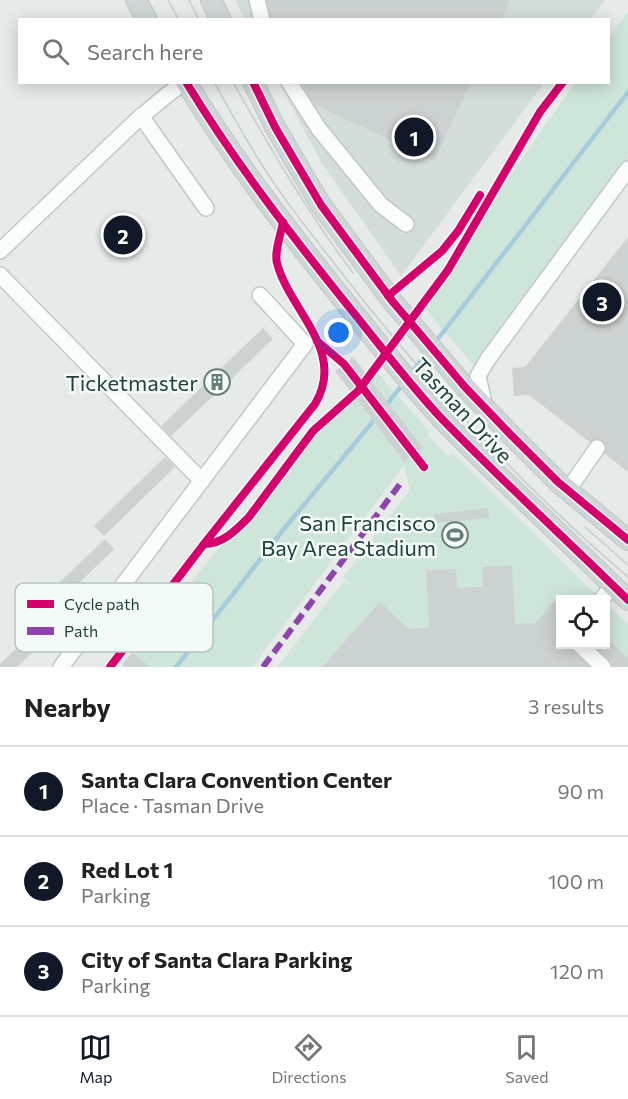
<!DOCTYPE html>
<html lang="en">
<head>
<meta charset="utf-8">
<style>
  :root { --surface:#fff; --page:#f6f6f6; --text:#222; --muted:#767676; --line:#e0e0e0; --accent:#111827 }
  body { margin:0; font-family:Commissioner,sans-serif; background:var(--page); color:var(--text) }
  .controls { position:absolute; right:18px; bottom:18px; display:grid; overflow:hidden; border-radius:0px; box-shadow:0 3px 15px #0003 }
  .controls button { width:54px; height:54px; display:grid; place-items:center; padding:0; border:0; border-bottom:2px solid var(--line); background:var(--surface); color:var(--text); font:30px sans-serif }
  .you { position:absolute; left:339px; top:333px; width:21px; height:21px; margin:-15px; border:4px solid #fff; border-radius:50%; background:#1a73e8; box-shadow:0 0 0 9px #1a73e833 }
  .badge { display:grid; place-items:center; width:39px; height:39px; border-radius:50%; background:var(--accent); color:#fff; font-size:20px; font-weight:700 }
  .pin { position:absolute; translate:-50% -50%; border:3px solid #fff; box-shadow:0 2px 6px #0006 }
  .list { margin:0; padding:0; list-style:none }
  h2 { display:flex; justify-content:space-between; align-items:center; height:78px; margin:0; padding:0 24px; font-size:26px }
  h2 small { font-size:20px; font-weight:400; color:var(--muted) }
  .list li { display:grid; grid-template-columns:39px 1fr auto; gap:18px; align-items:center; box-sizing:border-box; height:90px; padding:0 24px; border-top:2px solid var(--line) }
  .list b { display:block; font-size:22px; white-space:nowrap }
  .list p { margin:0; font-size:20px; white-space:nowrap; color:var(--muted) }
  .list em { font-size:20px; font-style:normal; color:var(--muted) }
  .icon { flex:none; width:33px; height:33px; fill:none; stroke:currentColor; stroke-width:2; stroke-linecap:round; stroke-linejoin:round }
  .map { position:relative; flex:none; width:628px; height:667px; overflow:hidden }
  .search { position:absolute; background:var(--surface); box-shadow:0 3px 15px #0003; left:18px; right:18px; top:18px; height:66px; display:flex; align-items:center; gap:15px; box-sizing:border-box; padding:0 21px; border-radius:0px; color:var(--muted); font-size:22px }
  .sheet { height:348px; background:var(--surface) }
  nav { display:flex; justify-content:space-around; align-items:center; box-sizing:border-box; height:84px; border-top:2px solid var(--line); background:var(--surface); font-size:16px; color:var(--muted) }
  nav a { display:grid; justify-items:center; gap:3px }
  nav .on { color:var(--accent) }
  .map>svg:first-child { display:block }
  .built { fill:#d3deda }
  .green { fill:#cee6d9 }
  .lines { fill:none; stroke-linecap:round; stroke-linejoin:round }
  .stream { stroke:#a4ccdd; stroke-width:4.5 }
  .building { fill:#ccd2d1 }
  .minor-casing { stroke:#c3c8c7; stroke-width:18 }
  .major-casing { stroke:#bdc7c6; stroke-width:22 }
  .minor { stroke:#fbfcfc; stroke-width:15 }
  .major { stroke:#ced7d6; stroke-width:20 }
  .tram { stroke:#c7cccb; stroke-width:1.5 }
  .quiet { stroke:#8e44ad; stroke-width:6; stroke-dasharray:12 6; stroke-linecap:butt }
  .cycleway-casing { stroke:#f4faf8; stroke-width:11 }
  .cycleway { stroke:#d6006c; stroke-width:8 }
  .labels { text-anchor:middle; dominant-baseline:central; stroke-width:5; stroke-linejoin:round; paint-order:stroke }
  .poi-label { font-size:22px; fill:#21423e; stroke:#f4faf8; text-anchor:end }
  .street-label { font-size:22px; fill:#21423e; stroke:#f4faf8 }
  .key { fill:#f4faf8; stroke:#b5c3c0; stroke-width:1.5 }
  .key-label { font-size:16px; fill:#21423e }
</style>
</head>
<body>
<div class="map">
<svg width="628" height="667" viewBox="0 0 628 667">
  <rect width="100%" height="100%" fill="#e6ebea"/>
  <g class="built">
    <polygon points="235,0 605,0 590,20 245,19"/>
    <polygon points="279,83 544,83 401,276 321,162"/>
  </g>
  <g class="green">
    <polygon points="628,12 628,158 503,323 476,368 424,308 455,268 493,200 575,83 608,82 609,38"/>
    <polygon points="376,371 429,431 428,435 448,456 453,454 601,599 560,600 560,644 606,644 606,604 628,624 628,667 277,667 344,581 354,588 343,577 410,490 404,465 252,667 150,667 135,654 215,552 252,518 318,431 355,398 404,462 422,448 370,379"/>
  </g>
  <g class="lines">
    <g class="stream">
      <polyline points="434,344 628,92"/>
      <polyline points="410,375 429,350"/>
      <polyline points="384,408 403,384"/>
      <polyline points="176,667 283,530 375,419"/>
    </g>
  </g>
  <g class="building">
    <polygon points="265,0 510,0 501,20 267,20"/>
    <polygon points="303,82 471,82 434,161 316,105 313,112"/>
    <polygon points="628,237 628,472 529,395 514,396 512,368 525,367"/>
    <polygon points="263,328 273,339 171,436 161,426"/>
    <polygon points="353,357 423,448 404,462 335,371"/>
    <polygon points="165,457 175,467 104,536 94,526"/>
    <polygon points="488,508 489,518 435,523 434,514"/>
    <polygon points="105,539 114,549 33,628 23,617"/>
    <polygon points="512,566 515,624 535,623 559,596 563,600 560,600 560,644 606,644 606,638 628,658 628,667 322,667 380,602 409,629 429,628 426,570 456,569 457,588 483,587 482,567"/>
    <polygon points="34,632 43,642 17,667 0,667 0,664"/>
    <polygon points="133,652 135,654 150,667 125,667 122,664"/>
  </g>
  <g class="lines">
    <g class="minor-casing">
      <g id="minor">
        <polyline points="257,0 262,20"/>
        <polyline points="289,82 319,129 381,205 406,224"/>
        <polyline points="141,116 206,208"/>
        <polyline points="0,251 136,121 167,95 185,82"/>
        <polyline points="0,275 202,481"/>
        <polyline points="485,408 478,376 488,359 628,169"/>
        <polyline points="568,490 597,448"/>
        <polyline points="601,600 613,585"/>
        <polyline points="579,644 603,667"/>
        <polyline points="61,667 305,344 260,295"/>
      </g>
    </g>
    <g class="major-casing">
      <g id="major">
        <polyline points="136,0 147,20"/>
        <polyline points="211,0 221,20"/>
        <path d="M186,82C234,161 291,235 349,307C379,344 409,384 442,419C502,481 566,539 628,600"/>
        <polyline points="253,82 275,127 321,205 393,302 465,387 511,435 558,482 628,540"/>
      </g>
    </g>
    <use href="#minor" class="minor"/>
    <use href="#major" class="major"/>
    <g class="tram">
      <polyline points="168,0 179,20"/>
      <polyline points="189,0 199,20"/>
      <path d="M214,82C228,107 242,133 257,157C284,201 317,241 348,281C432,388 525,489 628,577"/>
      <path d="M233,82C270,148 308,213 353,273"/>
      <polyline points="585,527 628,565"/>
    </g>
    <polyline class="quiet" points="263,667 403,480"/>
    <g class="cycleway-casing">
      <g id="cycleway">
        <path d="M186,82C234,161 291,235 349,307C379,344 409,384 442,419C502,481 566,539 628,600"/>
        <polyline points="253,82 275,127 321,205 393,302 465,387 511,435 558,482 628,540"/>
        <polyline points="388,296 442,251 458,231 480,195"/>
        <polyline points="317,341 344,364 424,467"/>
        <path d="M204,544L315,404C347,351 289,310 277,263C274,252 281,234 283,222"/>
        <path d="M110,667L204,544C223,544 236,530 249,517L313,431L358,391L448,270L540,112L563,82"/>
      </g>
    </g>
    <use href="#cycleway" class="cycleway"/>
  </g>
  <defs>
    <g id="building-ring" transform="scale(1.35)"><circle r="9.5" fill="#f4faf8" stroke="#667d7a" stroke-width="1.5"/><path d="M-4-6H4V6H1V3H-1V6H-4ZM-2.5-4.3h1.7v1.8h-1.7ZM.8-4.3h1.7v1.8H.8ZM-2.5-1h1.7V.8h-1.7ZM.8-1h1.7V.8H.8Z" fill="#667d7a"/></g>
    <g id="stadium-ring" transform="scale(1.35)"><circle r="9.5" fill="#f4faf8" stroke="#667d7a" stroke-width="1.5"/><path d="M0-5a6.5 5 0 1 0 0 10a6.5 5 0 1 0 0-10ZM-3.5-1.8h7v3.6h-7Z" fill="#667d7a"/></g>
  </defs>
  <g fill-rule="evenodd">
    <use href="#building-ring" x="217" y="382"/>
    <use href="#stadium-ring" x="455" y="535"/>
  </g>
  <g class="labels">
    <g class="poi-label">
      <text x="198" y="382">Ticketmaster</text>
      <text x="436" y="522">San Francisco<tspan x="436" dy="25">Bay Area Stadium</tspan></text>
    </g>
    <g class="street-label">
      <text transform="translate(463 410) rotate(47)">Tasman Drive</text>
    </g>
  </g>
  <rect x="15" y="583" width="198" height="69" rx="9" class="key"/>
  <rect x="27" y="600" width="27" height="8" fill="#d6006c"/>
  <rect x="27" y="627" width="27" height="8" fill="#8e44ad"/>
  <g class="key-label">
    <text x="64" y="610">Cycle path</text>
    <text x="64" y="637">Path</text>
  </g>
</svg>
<div class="controls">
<button><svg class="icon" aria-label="locate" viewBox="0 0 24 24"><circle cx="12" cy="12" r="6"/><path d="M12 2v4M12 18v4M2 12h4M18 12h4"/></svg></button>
</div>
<div class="you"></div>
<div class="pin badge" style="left:414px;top:137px">1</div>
<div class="pin badge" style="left:123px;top:235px">2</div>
<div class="pin badge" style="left:602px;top:302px">3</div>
<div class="search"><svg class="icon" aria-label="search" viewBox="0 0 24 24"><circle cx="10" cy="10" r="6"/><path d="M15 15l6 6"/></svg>Search here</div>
</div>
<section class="sheet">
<h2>Nearby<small>3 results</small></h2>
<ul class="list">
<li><span class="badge">1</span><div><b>Santa Clara Convention Center</b><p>Place · Tasman Drive</p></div><em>90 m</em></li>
<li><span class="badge">2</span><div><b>Red Lot 1</b><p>Parking</p></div><em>100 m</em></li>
<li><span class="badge">3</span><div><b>City of Santa Clara Parking</b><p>Parking</p></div><em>120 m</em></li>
</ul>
</section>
<nav>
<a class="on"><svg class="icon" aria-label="map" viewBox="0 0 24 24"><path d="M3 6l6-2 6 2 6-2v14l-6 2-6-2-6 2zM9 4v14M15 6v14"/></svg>Map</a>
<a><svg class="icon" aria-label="directions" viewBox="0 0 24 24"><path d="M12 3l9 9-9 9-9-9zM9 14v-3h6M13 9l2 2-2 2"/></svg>Directions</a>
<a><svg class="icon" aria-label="saved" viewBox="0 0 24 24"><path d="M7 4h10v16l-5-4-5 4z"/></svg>Saved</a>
</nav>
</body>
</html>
